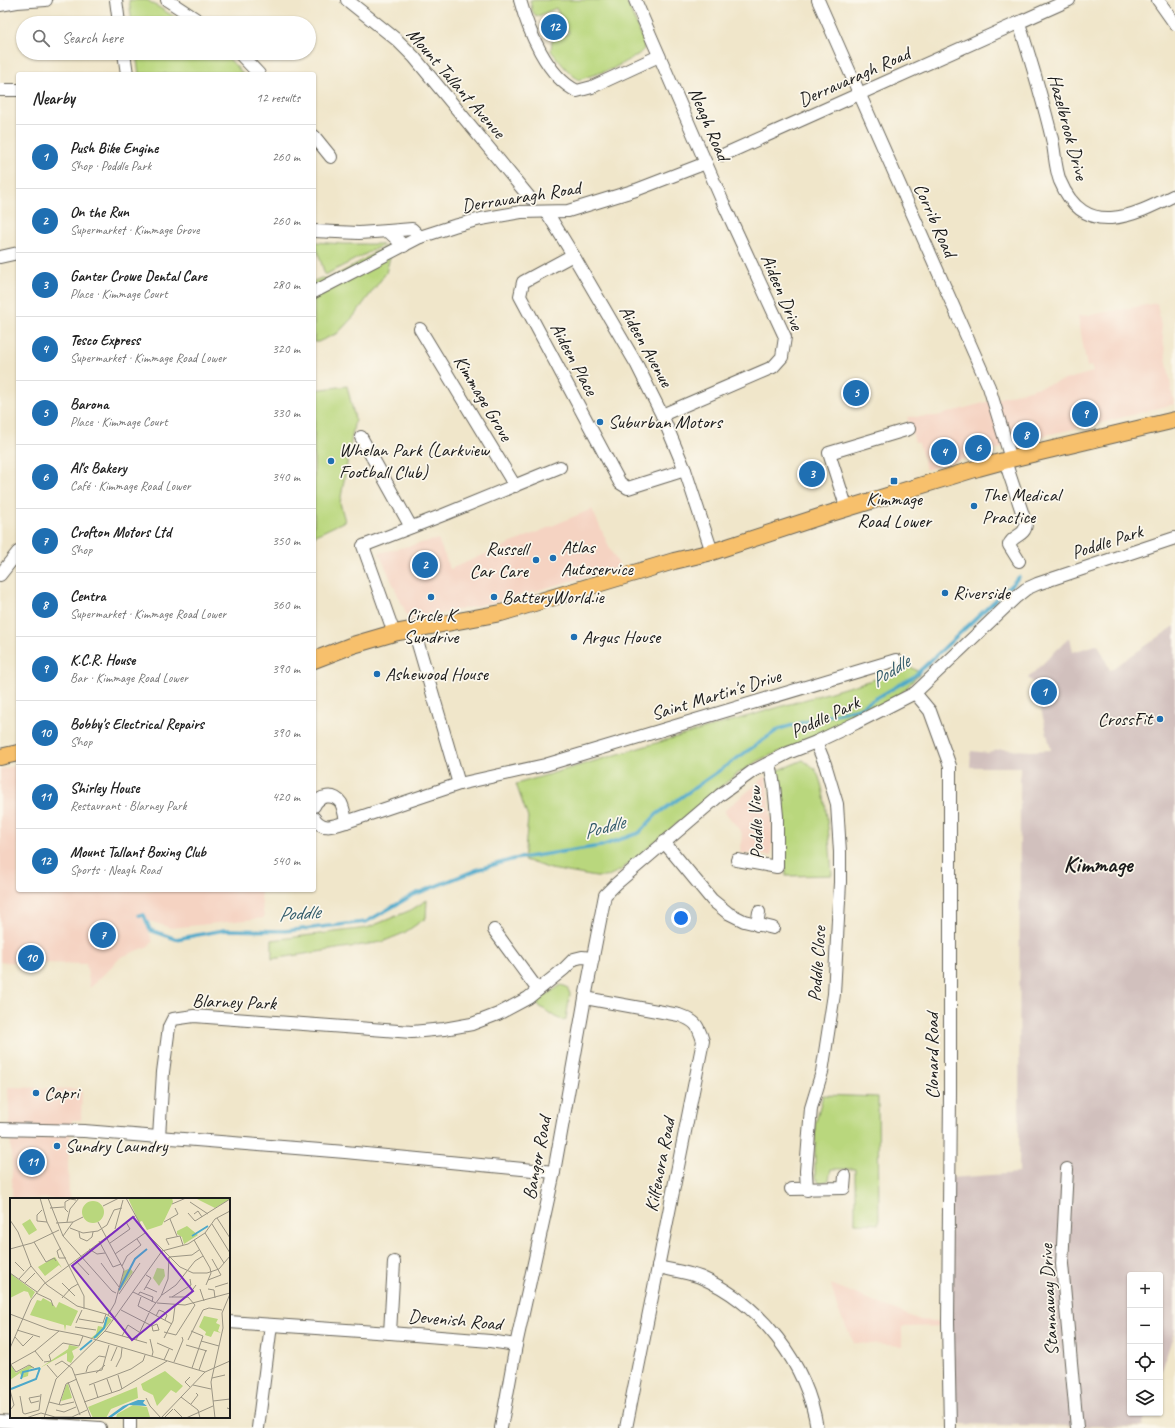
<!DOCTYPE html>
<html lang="en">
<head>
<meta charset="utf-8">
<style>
  :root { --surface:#fff; --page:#f2f2f2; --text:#222; --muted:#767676; --line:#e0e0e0; --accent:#1f6fb2 }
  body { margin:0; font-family:Caveat,sans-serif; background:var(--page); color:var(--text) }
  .controls { position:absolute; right:12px; bottom:12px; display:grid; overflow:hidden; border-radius:4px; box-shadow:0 1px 3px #0004 }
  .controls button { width:36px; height:36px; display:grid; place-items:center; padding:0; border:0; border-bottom:1px solid var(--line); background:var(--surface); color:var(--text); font:20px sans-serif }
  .you { position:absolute; left:681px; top:918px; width:14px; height:14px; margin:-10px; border:3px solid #fff; border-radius:50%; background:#1a73e8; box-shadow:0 0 0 6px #1a73e833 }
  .badge { display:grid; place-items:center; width:26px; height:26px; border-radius:50%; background:var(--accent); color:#fff; font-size:13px; font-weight:700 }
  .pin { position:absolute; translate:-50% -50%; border:2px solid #fff; box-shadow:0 1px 4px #0006 }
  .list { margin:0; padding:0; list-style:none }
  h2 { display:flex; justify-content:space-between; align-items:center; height:52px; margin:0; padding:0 16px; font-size:17px }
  h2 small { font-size:13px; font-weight:400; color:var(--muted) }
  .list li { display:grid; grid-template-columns:26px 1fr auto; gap:12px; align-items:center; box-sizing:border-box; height:64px; padding:0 16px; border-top:1px solid var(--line) }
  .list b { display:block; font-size:15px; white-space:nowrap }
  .list p { margin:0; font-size:13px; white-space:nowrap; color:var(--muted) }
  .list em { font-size:13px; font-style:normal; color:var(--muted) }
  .icon { flex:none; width:22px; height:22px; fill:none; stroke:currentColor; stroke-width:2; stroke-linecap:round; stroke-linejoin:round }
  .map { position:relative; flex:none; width:1175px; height:1428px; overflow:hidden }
  .search { position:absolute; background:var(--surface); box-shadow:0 1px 3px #0004; left:16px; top:16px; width:300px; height:44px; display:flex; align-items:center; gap:10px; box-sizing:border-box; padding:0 14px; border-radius:22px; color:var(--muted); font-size:15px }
  .panel { position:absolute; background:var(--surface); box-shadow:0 1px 3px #0004; left:16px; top:72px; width:300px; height:820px; border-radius:4px }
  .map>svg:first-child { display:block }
  .built { fill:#f5d3c2 }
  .industrial { fill:#d1c0bd }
  .green { fill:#b9d77d; stroke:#6a7a4c }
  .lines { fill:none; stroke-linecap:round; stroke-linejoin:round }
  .stream { stroke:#4ca8ca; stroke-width:3.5 }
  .minor-casing { stroke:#666359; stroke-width:14 }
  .major-casing { stroke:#666359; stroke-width:18 }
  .minor { stroke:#fff; stroke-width:12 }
  .major { stroke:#f7c06c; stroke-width:16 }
  .poi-dot { fill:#1f6fb2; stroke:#fbf7ec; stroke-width:1.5 }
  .labels { text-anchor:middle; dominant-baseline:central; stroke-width:3.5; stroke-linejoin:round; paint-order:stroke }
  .street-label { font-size:19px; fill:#1c1c1c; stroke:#fbf7ec }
  .poi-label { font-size:19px; fill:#1c1c1c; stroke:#fbf7ec; text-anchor:start }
  .water-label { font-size:20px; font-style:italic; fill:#325b6a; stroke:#fbf7ec }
  .district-label { font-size:23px; font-weight:bold; fill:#1c1c1c; stroke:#fbf7ec }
  .inset-river { fill:none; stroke:#4ca8ca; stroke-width:2 }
  .inset-road { fill:none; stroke:#9b9584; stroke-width:1 }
  .view { fill:#7b2cbf; fill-opacity:0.15; stroke:#7b2cbf; stroke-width:2 }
  .inset-edge { fill:none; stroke:#1c1c1c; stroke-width:2 }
</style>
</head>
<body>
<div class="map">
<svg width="1175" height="1428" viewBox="0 0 1175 1428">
  <rect width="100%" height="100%" fill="#fbf7ec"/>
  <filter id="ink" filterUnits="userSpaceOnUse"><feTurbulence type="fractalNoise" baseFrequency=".025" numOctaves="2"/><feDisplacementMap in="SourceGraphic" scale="8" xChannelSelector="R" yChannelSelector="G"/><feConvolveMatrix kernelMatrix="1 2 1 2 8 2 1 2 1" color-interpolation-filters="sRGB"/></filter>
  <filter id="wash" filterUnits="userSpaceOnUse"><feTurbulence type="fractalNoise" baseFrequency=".012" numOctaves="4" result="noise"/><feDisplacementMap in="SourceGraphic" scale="16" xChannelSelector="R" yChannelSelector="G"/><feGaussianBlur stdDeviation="0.9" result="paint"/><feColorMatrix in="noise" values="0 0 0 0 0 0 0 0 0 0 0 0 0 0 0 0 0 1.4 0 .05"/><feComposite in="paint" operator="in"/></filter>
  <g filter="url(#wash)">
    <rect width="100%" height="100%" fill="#f0e6ca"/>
    <g class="built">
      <polygon points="1157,303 1174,404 1097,424 1050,434 926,470 919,443 915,442 907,417 937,416 1093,372 1091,366 1087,367 1078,316 1096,314"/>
      <polygon points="592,509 611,551 620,567 497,602 409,620 379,553 438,539 450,569"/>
      <polygon points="18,765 18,890 260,890 264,918 171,928 149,921 142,917 153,941 149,946 121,957 90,988 86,964 0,962 0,769"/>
      <polygon points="766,776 773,835 771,856 740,853 742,833 724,811"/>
      <polygon points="8,1087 82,1089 81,1120 72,1120 68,1161 69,1199 12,1199 12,1171"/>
      <polygon points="831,1284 920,1320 948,1322 948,1326 902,1327 902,1346 854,1343 837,1308"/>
    </g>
    <polygon class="industrial" points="1175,626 1175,1330 1160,1375 1160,1275 1130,1275 1130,1413 1147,1413 1142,1427 950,1424 950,1178 1019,1173 1020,767 970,767 971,751 988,753 1001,749 1031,751 1051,750 1035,685 1028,678 1070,637 1073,652 1098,644 1110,670"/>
    <g class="green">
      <polygon points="129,0 147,0 184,23 132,23"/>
      <polygon points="530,0 626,0 644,42 644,49 639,54 612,69 578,80 565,68 551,51 552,41 569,33 556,8 536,17 532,10"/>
      <polygon points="136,53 224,53 243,74 139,74"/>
      <polygon points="394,241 386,273 354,316 338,333 318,342 314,342 314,281 321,278 328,279 348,269"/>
      <polygon points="315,242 343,244 382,244 383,245 325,275"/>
      <polygon points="347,386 355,419 340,503 345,521 314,536 314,390"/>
      <polygon points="908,665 920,673 891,705 860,721 761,759 734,776 621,870 606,877 596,877 551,869 524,860 528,818 516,784 889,675"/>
      <path d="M803,760C806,763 811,765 814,768C827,782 830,854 832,875L786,876L783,787L777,771Z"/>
      <polygon points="427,900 426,918 404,933 382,942 272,959 272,940 367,928 411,910"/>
      <polygon points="561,985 567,987 570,994 566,1019 564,1021 555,1017 535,1003"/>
      <polygon points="823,1095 878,1097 879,1224 855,1223 855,1169 831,1169 829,1180 820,1184 815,1177 815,1125"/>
    </g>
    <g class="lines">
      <polyline class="stream" points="139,915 144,915 150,930 176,939 224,930 285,931 366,922 413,895 479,869 514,859 601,846 639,833 657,814 779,729 815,719 859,708 913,677 1002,594 1019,577"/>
    </g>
  </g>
  <g filter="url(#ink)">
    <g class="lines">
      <g class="minor-casing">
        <g id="minor">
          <polyline points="116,0 119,23"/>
          <polyline points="167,0 202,23"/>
          <polyline points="347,0 397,40 414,57 530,198"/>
          <path d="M520,0C528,30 547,77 577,91L592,87L659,56"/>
          <polyline points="635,0 725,207 785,337 782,357 773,367 662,415"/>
          <polyline points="818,0 989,387 1011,459"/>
          <polyline points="1158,0 1175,24"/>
          <polyline points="0,5 17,2 46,0"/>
          <path d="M1019,23C1031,61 1043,100 1052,139C1055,153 1055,168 1060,181C1085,240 1133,216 1175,195"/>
          <polyline points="124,53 127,74"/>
          <polyline points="239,53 259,74"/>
          <polyline points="0,90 18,90"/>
          <polyline points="314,136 331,157"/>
          <polyline points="723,155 1069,0"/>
          <polyline points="546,212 551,219 573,255 637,365 662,415 685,470 712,552"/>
          <polyline points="314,231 359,233 388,231 404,246"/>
          <polyline points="388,231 412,229 420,237"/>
          <polyline points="573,255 523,282 520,296 620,483 628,488 685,470"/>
          <polyline points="0,257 18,253"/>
          <polyline points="314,292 420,237 454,226 481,219 521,212 568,211 636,190 706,163"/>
          <polyline points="420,329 515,486"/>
          <polyline points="361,437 411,527"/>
          <path d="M1005,461L1026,524C1025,537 1013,534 1009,545L1019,561"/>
          <polyline points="847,509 829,453 909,429"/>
          <polyline points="0,575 18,552"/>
          <polyline points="414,630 459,784"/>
          <polyline points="394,633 363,546 443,515 560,467"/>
          <polyline points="915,693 930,711 950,766 950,1093 948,1322 950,1428"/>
          <path d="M314,806C319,795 334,793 341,803C344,809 345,816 346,822C334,826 322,831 314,818"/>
          <polyline points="346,822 459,784 545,765 896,660"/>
          <polyline points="664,842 712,900 728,913 744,921 773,928"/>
          <polyline points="737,860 777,867 777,816 774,786 770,763"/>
          <polyline points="757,925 759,912"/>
          <polyline points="494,930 538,990"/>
          <path d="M585,998L679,1015C696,1021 698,1025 703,1041L626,1428"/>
          <polyline points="0,1129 84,1131 345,1152 554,1172"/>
          <polyline points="159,1137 163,1072 169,1027 173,1019 194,1016 412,1032 444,1029 472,1024 498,1014 528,998 564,969 574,959 582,957 593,958"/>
          <polyline points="1067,1169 1062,1264 1077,1428"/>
          <polyline points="791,1189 844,1188 845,1176"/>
          <polyline points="807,1190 806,1171 811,1108 822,1072 834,994 840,882 840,852 837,804 825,764 816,742"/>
          <path d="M658,1267C671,1270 687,1272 700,1277C760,1303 807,1363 817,1428"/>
          <polyline points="229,1322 390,1333 490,1341 516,1345"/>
          <polyline points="390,1333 394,1262"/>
          <polyline points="130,1417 130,1428"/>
          <polyline points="0,1421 100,1428"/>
          <polyline points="258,1428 271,1325"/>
          <polyline points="501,1428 516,1345 554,1172 585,998 605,895 616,884 720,795 753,771 788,753 816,742 856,723 915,693 1016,597 1026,589 1037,584 1175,538"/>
        </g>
      </g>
      <g class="major-casing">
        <g id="major">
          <polyline points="314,660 353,645 394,633 501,613 674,561 712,552 822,516 978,468 1011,459 1175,420"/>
          <polyline points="0,757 18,753"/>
        </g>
      </g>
      <use href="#minor" class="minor"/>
      <use href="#major" class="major"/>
    </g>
  </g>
  <g class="poi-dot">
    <circle cx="600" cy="422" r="4"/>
    <circle cx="331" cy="461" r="4"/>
    <rect x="890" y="477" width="8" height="8" rx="2"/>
    <circle cx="974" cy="506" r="4"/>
    <circle cx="553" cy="558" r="4"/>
    <circle cx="536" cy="560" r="4"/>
    <circle cx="945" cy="593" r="4"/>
    <circle cx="431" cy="597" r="4"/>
    <circle cx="494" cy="597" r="4"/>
    <circle cx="574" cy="637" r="4"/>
    <circle cx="377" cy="674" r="4"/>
    <circle cx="1160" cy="719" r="4"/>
    <circle cx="36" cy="1093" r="4"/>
    <circle cx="57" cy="1146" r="4"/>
  </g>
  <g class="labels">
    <g class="street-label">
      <text transform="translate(854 77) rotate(-24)">Derravaragh Road</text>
      <text transform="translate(456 83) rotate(49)">Mount Tallant Avenue</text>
      <text transform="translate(709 124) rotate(67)">Neagh Road</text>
      <text transform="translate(1068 127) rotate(75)">Hazelbrook Drive</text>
      <text transform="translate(521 197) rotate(-9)">Derravaragh Road</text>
      <text transform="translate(935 220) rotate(66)">Corrib Road</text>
      <text transform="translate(782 292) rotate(67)">Aideen Drive</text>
      <text transform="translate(646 346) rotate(61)">Aideen Avenue</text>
      <text transform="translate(574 359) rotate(62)">Aideen Place</text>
      <text transform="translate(483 398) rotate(59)">Kimmage Grove</text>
      <text transform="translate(1107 542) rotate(-18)">Poddle Park</text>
      <text transform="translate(716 695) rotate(-17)">Saint Martin's Drive</text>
      <text transform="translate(825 717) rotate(-25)">Poddle Park</text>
      <text transform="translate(756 823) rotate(-92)">Poddle View</text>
      <text transform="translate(817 964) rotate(-86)">Poddle Close</text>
      <text transform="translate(234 1002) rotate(2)">Blarney Park</text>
      <text transform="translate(932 1056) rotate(-90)">Clonard Road</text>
      <text transform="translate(537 1158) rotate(-79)">Bangor Road</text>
      <text transform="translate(660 1165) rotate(-79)">Kilfenora Road</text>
      <text transform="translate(1049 1300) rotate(-93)">Stannaway Drive</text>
      <text transform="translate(455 1320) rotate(5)">Devenish Road</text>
    </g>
    <g class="poi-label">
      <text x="608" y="422">Suburban Motors</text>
      <text x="339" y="450">Whelan Park (Larkview<tspan x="339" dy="22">Football Club)</tspan></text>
      <text x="982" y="495">The Medical<tspan x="982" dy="22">Practice</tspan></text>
      <text x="894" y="499" text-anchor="middle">Kimmage<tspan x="894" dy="22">Road Lower</tspan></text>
      <text x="561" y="547">Atlas<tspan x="561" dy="22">Autoservice</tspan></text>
      <text x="528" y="549" text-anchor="end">Russell<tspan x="528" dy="22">Car Care</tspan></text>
      <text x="953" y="593">Riverside</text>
      <text x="502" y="597">BatteryWorld.ie</text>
      <text x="431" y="615" text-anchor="middle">Circle K<tspan x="431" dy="22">Sundrive</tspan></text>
      <text x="582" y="637">Argus House</text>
      <text x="385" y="674">Ashewood House</text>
      <text x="1152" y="719" text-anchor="end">CrossFit</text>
      <text x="44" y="1093">Capri</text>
      <text x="65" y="1146">Sundry Laundry</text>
    </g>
    <g class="water-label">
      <text transform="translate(890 671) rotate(-33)">Poddle</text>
      <text transform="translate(604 827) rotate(-15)">Poddle</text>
      <text transform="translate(299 913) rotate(-4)">Poddle</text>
    </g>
    <g class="district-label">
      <text x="1098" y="864">Kimmage</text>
    </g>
  </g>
  <g transform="translate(10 1198)">
    <rect width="220" height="220" fill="#f0e6ca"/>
    <path d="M118,0H162L163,4L152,27L137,32L132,23L129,24ZM185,0H220V1L205,10ZM72 14a11 11 0 1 1 22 0a11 11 0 1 1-22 0ZM20,21L27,32L19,37L12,26ZM177,28L188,37L174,46L172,39L167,36V33ZM45,59L52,70L49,67L35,78L28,69ZM120,70L123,74L108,95L114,73ZM147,70L154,71L155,78L149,88L143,80ZM1,76L25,94L21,101L18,94L14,93L0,100ZM33,100L42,105L46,110L49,104L68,113L61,128L56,127L55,133L54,127L20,117L27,102L31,103ZM97,118L102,122L87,140H81L86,136L88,128L93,129ZM194,118L208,121L206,125L210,127L208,133L211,135L204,133L201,139L195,137L196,134L189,129ZM59,147L69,149L62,153L64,159L61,165L57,163V155L30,170L58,151ZM1,167L6,175L20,167L23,170L19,171L18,178L12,180L10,175L0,182ZM155,173L173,188L166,195L161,192L147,208L143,197L133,192L131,186ZM58,186L62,200L51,203L56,187ZM127,189L128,200L101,211L96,220H83L78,209ZM123,207L137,209L140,219L106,220L107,216Z" fill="#b9d77d"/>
    <path d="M128,202H135L133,205L137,208L119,207L102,219H98L113,208Z" fill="#4ca8ca"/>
    <path class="inset-river" d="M182,38L198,28M109,92L125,61L137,51M84,140L94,130L97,119M70,152L82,142M11,181L13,174L30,170M1,191L26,181L30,170"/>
    <path class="inset-road" d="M30,0L37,24L74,98V111M38,0L53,38L102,93L106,95M116,0L134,33L170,69L183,75H197L209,71L220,58M180,4L198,16M162,6L176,0M93,8L109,0M40,10L54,9M32,12L27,17V23L37,24M58,14L55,11V4L60,1L66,2M178,15L185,23L220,1M184,16L188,13L192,19M207,20L220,40M160,21L167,38M0,22L8,34L21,68L37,87L67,108L96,116L104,121M57,24L60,11L69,0M88,24L114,72L105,105L98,117M154,24L168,16L165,10M46,25L63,24L73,19M202,26L220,55M60,30L73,35L88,33L97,27L104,12L112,10M105,31L113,2M69,34L70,40L77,43L82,39L83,34M195,35L214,65M53,38L63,24M184,42L200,70L201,75L196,87M89,43L103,69L111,66M24,44L36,64M100,45L120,31L116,24M159,47L156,41L170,38L173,47M51,50L47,53L49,60H56M0,51L22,45L49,32M79,51L87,56L95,55M105,56L135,35M159,59L182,57L189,52M65,62L79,77M5,64L14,73M36,64L44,60L46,63M91,65L109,89M112,68L117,58L131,47L127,41M0,75L27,94M9,81L21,68M198,82L211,77L202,61M15,85L25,75M52,85L65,98M136,89L147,94M205,89L218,85M190,91L194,103M198,91L204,92L205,100M134,92L141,80L136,77M123,94L146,105M26,95L41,102L43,108M109,96L130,65M128,97L130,94L143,99L142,104M152,97L166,87L185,63L193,58M178,98L186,87M131,99L128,108L162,126M162,99L181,87L180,81M52,100L61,90L68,86M147,105L175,107L220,95M111,112L142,128L147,126L149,132L143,133L142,128M139,114L151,98L158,81L159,59M0,116L39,131L70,137L195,174M146,118L149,112L154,114L157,117L155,122M69,121L93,125L96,116M66,125L72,112M65,129L86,132M7,132L30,139M95,133L137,145M181,133L193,138L182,170M154,134L166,137L185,107L178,99H159M112,138L118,127L129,134M5,139L13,148L23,138M154,140L163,123L165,108M140,141L143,154L142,158M126,142L139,115M178,142L193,112L199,110L212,112M191,143L209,148M147,145L163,152M176,147L197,153M0,150L21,102L34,86L125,18M25,153L33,163M154,162L159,151M101,163L107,149M34,164L41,163L39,157L53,145L69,148L73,138M164,164L173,142L172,139M0,167L25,153L49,133M1,167L6,174L19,167L24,170M37,167L48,180M45,167L52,163L62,170L81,220M106,169L111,159L112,150M189,172L196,152M76,174L78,168L89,158L95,159M86,175L95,167M65,177L92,172L99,147M108,177L112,191M180,179L175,184L180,189M202,180L215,177M97,181L102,195M58,184L70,217M84,186L88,200M79,187L121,171L133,163L135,157M183,187L201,191M0,192L4,207L1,211M10,198L13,215L15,216L29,212L31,196M171,199L188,212L190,220M136,200L140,208L151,220M29,203L21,205L19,200L30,198M203,203L220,201M39,204L51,207L64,204M74,204L110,192L157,163M181,206L188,197L186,195M49,207L56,186L67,181M217,210L220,211V201M164,211L173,220M46,212L54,214L66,209M16,220L31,215L45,219H62L77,212M34,220L46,181L95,133L152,53L178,46L195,35L205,21L220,13M151,220L195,174L220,163M154,220L163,211M176,220L203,208M205,220L201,184L213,130L212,115L220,96"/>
    <path class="view" d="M123,19L183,93L122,142L62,68Z"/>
    <rect width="220" height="220" class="inset-edge"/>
  </g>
</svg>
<div class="controls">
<button>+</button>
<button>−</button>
<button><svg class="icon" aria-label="locate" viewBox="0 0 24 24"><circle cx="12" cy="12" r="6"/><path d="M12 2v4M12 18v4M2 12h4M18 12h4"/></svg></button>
<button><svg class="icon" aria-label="layers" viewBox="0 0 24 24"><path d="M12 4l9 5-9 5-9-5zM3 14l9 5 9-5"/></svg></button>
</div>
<div class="you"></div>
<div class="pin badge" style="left:1044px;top:692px">1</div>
<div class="pin badge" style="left:425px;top:565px">2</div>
<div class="pin badge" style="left:812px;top:474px">3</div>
<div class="pin badge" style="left:944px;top:452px">4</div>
<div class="pin badge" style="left:856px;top:393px">5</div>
<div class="pin badge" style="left:978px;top:448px">6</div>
<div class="pin badge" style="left:103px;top:935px">7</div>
<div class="pin badge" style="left:1026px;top:435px">8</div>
<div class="pin badge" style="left:1085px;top:414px">9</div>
<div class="pin badge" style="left:31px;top:958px">10</div>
<div class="pin badge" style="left:32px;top:1162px">11</div>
<div class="pin badge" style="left:554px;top:27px">12</div>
<div class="search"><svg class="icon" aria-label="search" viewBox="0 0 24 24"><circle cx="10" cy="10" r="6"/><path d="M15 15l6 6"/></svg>Search here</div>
<section class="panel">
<h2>Nearby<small>12 results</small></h2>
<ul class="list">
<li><span class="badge">1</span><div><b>Push Bike Engine</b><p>Shop · Poddle Park</p></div><em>260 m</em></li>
<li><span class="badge">2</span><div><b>On the Run</b><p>Supermarket · Kimmage Grove</p></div><em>260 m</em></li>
<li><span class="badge">3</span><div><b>Ganter Crowe Dental Care</b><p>Place · Kimmage Court</p></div><em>280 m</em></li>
<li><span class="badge">4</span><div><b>Tesco Express</b><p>Supermarket · Kimmage Road Lower</p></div><em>320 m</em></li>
<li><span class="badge">5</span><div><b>Barona</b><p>Place · Kimmage Court</p></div><em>330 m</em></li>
<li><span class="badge">6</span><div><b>Al's Bakery</b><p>Café · Kimmage Road Lower</p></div><em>340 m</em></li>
<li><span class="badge">7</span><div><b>Crofton Motors Ltd</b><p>Shop</p></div><em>350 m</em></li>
<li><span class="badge">8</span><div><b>Centra</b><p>Supermarket · Kimmage Road Lower</p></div><em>360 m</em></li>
<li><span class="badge">9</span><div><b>K.C.R. House</b><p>Bar · Kimmage Road Lower</p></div><em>390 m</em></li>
<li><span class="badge">10</span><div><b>Bobby's Electrical Repairs</b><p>Shop</p></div><em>390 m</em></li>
<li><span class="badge">11</span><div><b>Shirley House</b><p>Restaurant · Blarney Park</p></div><em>420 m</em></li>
<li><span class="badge">12</span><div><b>Mount Tallant Boxing Club</b><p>Sports · Neagh Road</p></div><em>540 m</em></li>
</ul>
</section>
</div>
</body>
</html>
